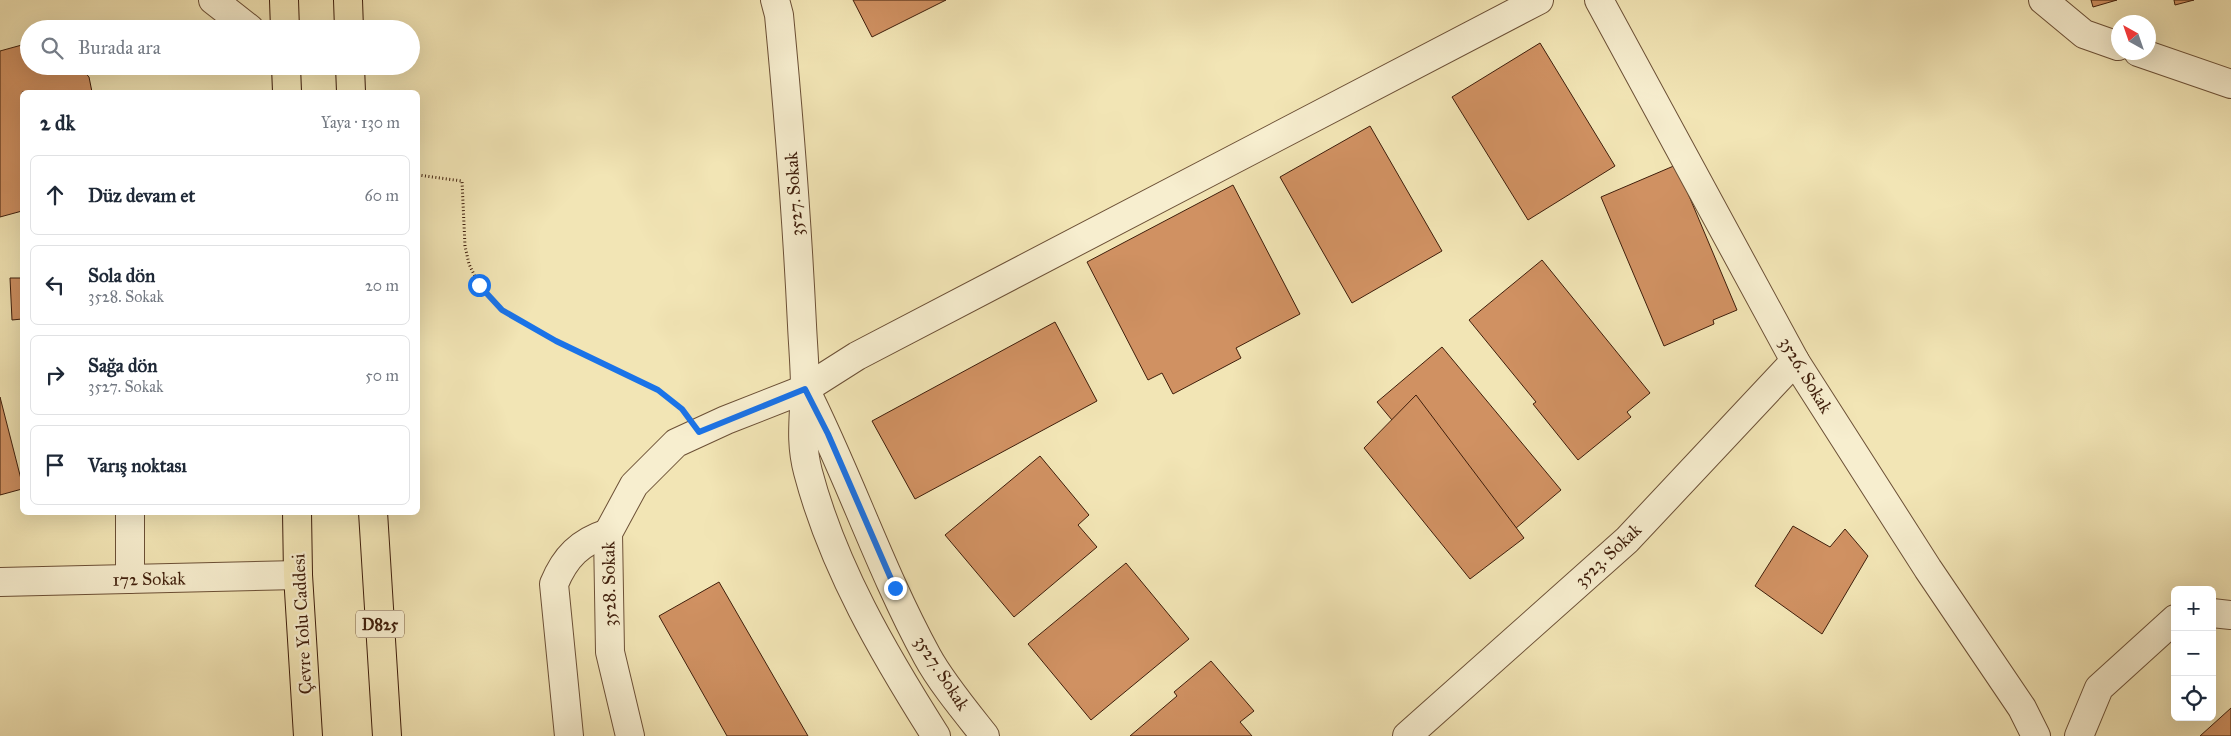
<!DOCTYPE html>
<html lang="tr">
<head>
<meta charset="utf-8">
<style>
  :root { --surface:#fff; --page:#f6f6f7; --text:#1f2937; --muted:#747a83; --line:#e0e1e3 }
  body { margin:0; font-family:"IM FELL Great Primer",serif; background:var(--page); color:var(--text) }
  .controls { position:absolute; right:15px; bottom:15px; display:grid; overflow:hidden; border-radius:8px; box-shadow:0 5px 20px #0002 }
  .controls button { width:45px; height:45px; display:grid; place-items:center; padding:0; border:0; border-bottom:1px solid var(--line); background:var(--surface); color:var(--text); font:25px sans-serif }
  .compass { position:absolute; left:2111px; top:15px; width:45px; height:45px; border-radius:50%; background:var(--surface); box-shadow:0 5px 20px #0002; rotate:320deg }
  .stop { position:absolute; width:15px; height:15px; margin:-11px; border:4px solid #1a73e8; border-radius:50%; background:#fff }
  .stop.end { background:#1a73e8; border-color:#fff; box-shadow:0 1px 5px #0008 }
  .list { margin:0; padding:0; list-style:none }
  h2 { display:flex; justify-content:space-between; align-items:center; height:65px; margin:0; padding:0 20px; font-size:21px }
  h2 small { font-size:16px; font-weight:400; color:var(--muted) }
  .list li { display:grid; grid-template-columns:32px 1fr auto; gap:15px; align-items:center; box-sizing:border-box; height:80px; margin:0 10px 10px; padding:0 10px; border:1px solid var(--line); border-radius:8px }
  .list b { display:block; font-size:19px; white-space:nowrap }
  .list p { margin:0; font-size:16px; white-space:nowrap; color:var(--muted) }
  .list em { font-size:16px; font-style:normal; color:var(--muted) }
  .icon { flex:none; width:28px; height:28px; fill:none; stroke:currentColor; stroke-width:2; stroke-linecap:round; stroke-linejoin:round }
  .map { position:relative; flex:none; width:2231px; height:736px; overflow:hidden }
  .search { position:absolute; background:var(--surface); box-shadow:0 5px 20px #0002; left:20px; top:20px; width:400px; height:55px; display:flex; align-items:center; gap:12px; box-sizing:border-box; padding:0 18px; border-radius:28px; color:var(--muted); font-size:19px }
  .panel { position:absolute; background:var(--surface); box-shadow:0 5px 20px #0002; left:20px; top:90px; width:400px; height:425px; border-radius:8px }
  .map>svg:first-child { display:block }
  .building { fill:#d09162; stroke:#3f1e0b }
  .lines { fill:none; stroke-linecap:round; stroke-linejoin:round }
  .minor-casing { stroke:#6c5036; stroke-width:30 }
  .highway-casing { stroke:#3f1e0b; stroke-width:30 }
  .path { stroke:#3f1e0b; stroke-width:3; stroke-dasharray:1 2.5; stroke-linecap:butt }
  .minor { stroke:#f7eecf; stroke-width:28 }
  .highway { stroke:#f2e5b5; stroke-width:28 }
  .route { stroke:#1a73e8; stroke-width:6 }
  .labels { text-anchor:middle; dominant-baseline:central; stroke-width:4.5; stroke-linejoin:round; paint-order:stroke }
  .shield { fill:#f7eecf; stroke:#765c46; stroke-width:1 }
  .shield-label { font-size:16px; font-weight:bold; fill:#3f1e0b }
  .street-label { font-size:18px; fill:#3f1e0b; stroke:#f7eecf }
</style>
</head>
<body>
<div class="map">
<svg width="2231" height="736" viewBox="0 0 2231 736">
  <rect width="100%" height="100%" fill="#f2e5b5"/>
  <filter id="stains"><feTurbulence type="fractalNoise" baseFrequency=".004" numOctaves="4"/><feColorMatrix values="0 0 0 0 .2 0 0 0 0 .09 0 0 0 0 .02 0 0 0 .5 -.17"/></filter>
  <radialGradient id="worn" r=".72"><stop offset=".6" stop-color="#630" stop-opacity="0"/><stop offset="1" stop-color="#630" stop-opacity=".3"/></radialGradient>
  <g class="building">
    <polygon points="853,0 946,0 872,37"/>
    <polygon points="2091,0 2117,0 2093,7"/>
    <polygon points="2174,0 2194,0 2175,5"/>
    <polygon points="29,43 29,66 79,66 89,77 92,92 22,92 22,211 0,217 0,51"/>
    <polygon points="1540,43 1615,166 1528,220 1452,97"/>
    <polygon points="1370,126 1442,251 1352,303 1280,177"/>
    <polygon points="1676,165 1737,310 1713,320 1714,324 1664,346 1601,197"/>
    <polygon points="1233,185 1300,314 1236,348 1241,358 1173,394 1162,373 1148,380 1087,262"/>
    <polygon points="1542,260 1650,393 1627,412 1631,417 1578,460 1533,404 1536,402 1469,320"/>
    <polygon points="10,278 22,278 22,319 12,320"/>
    <polygon points="1055,322 1097,401 915,499 872,421"/>
    <polygon points="1442,347 1561,490 1496,545 1377,402"/>
    <polygon points="1416,395 1524,538 1470,579 1364,448"/>
    <polygon points="0,397 22,483 22,489 0,495"/>
    <polygon points="1040,456 1089,515 1078,525 1097,547 1014,617 945,535"/>
    <polygon points="1793,526 1830,547 1845,529 1868,556 1822,634 1755,586"/>
    <polygon points="1126,563 1189,639 1091,720 1028,644"/>
    <polygon points="719,582 808,736 727,736 659,616"/>
    <polygon points="1211,661 1254,711 1240,722 1252,736 1130,736 1177,696 1174,692"/>
    <polygon points="2231,708 2231,736 2200,736"/>
  </g>
  <g class="lines">
    <g class="minor-casing">
      <g id="minor">
        <polyline points="213,0 250,29"/>
        <path d="M775,0L779,15C789,119 797,221 802,325C803,346 805,368 805,389C804,419 800,442 808,472C833,567 884,654 936,736"/>
        <polyline points="1599,0 1795,361 1928,569 2022,708 2036,736"/>
        <polyline points="2043,0 2084,34 2118,46"/>
        <polyline points="2138,52 2231,84"/>
        <path d="M805,389C849,476 880,570 927,656C941,682 966,712 985,736"/>
        <polyline points="130,512 130,579"/>
        <polyline points="0,582 298,575"/>
        <polyline points="2212,613 2231,615"/>
        <path d="M569,736L554,584C565,557 580,542 608,533"/>
        <polyline points="630,736 610,652 608,533 634,485 676,443 726,420 805,389 857,356 1539,0"/>
        <polyline points="1407,736 1627,540 1795,361"/>
        <polyline points="2079,736 2099,688 2175,619"/>
      </g>
    </g>
    <g class="highway-casing">
      <g id="highway">
        <polyline points="284,0 285,29"/>
        <polyline points="348,0 349,29"/>
        <polyline points="286,66 287,92"/>
        <polyline points="350,66 351,92"/>
        <polyline points="297,512 298,575 308,736"/>
        <polyline points="373,512 387,736"/>
      </g>
    </g>
    <g class="path">
      <polyline points="418,175 462,181 465,246 469,264 479,285 502,310 557,341 658,390 681,408"/>
      <polyline points="418,192 418,212"/>
    </g>
    <use href="#minor" class="minor"/>
    <use href="#highway" class="highway"/>
  </g>
  <g class="lines">
    <polyline class="route" points="479,285 502,310 556,341 658,390 682,409 699,432 805,389 828,434 895,588"/>
  </g>
  <g class="labels">
    <rect class="shield" x="356" y="610.5" width="48" height="27" rx="4"/>
    <g class="shield-label">
      <text x="380" y="624">D825</text>
    </g>
    <g class="street-label">
      <text transform="translate(794 194) rotate(-94)">3527. Sokak</text>
      <text transform="translate(1806 375) rotate(59)">3526. Sokak</text>
      <text transform="translate(1608 555) rotate(-43)">3523. Sokak</text>
      <text transform="translate(149 579) rotate(-1)">172 Sokak</text>
      <text transform="translate(609 584) rotate(-91)">3528. Sokak</text>
      <text transform="translate(302 624) rotate(-93)">Çevre Yolu Caddesi</text>
      <text transform="translate(942 673) rotate(57)">3527. Sokak</text>
    </g>
  </g>
  <rect width="100%" height="100%" filter="url(#stains)"/>
  <rect width="100%" height="100%" fill="url(#worn)"/>
</svg>
<div class="controls">
<button>+</button>
<button>−</button>
<button><svg class="icon" aria-label="locate" viewBox="0 0 24 24"><circle cx="12" cy="12" r="6"/><path d="M12 2v4M12 18v4M2 12h4M18 12h4"/></svg></button>
</div>
<svg class="compass" viewBox="-18 -18 36 36"><path d="M0-13l5 13h-10z" fill="#e53935"/><path d="M0 13l5-13h-10z" fill="#747a83"/></svg>
<div class="stop" style="left:479px;top:285px"></div>
<div class="stop end" style="left:895px;top:588px"></div>
<div class="search"><svg class="icon" aria-label="search" viewBox="0 0 24 24"><circle cx="10" cy="10" r="6"/><path d="M15 15l6 6"/></svg>Burada ara</div>
<section class="panel">
<h2>2 dk<small>Yaya · 130 m</small></h2>
<ul class="list">
<li><svg class="icon" aria-label="ahead" viewBox="0 0 24 24"><path d="M12 20V5M6 11l6-6 6 6"/></svg><div><b>Düz devam et</b></div><em>60 m</em></li>
<li><svg class="icon" aria-label="left" viewBox="0 0 24 24"><path d="M17 20v-9H6M10 6l-5 5 5 5"/></svg><div><b>Sola dön</b><p>3528. Sokak</p></div><em>20 m</em></li>
<li><svg class="icon" aria-label="right" viewBox="0 0 24 24"><path d="M7 20v-9h11M14 6l5 5-5 5"/></svg><div><b>Sağa dön</b><p>3527. Sokak</p></div><em>50 m</em></li>
<li><svg class="icon" aria-label="arrive" viewBox="0 0 24 24"><path d="M6 21V4h12l-3 4 3 4H6"/></svg><div><b>Varış noktası</b></div></li>
</ul>
</section>
</div>
</body>
</html>
